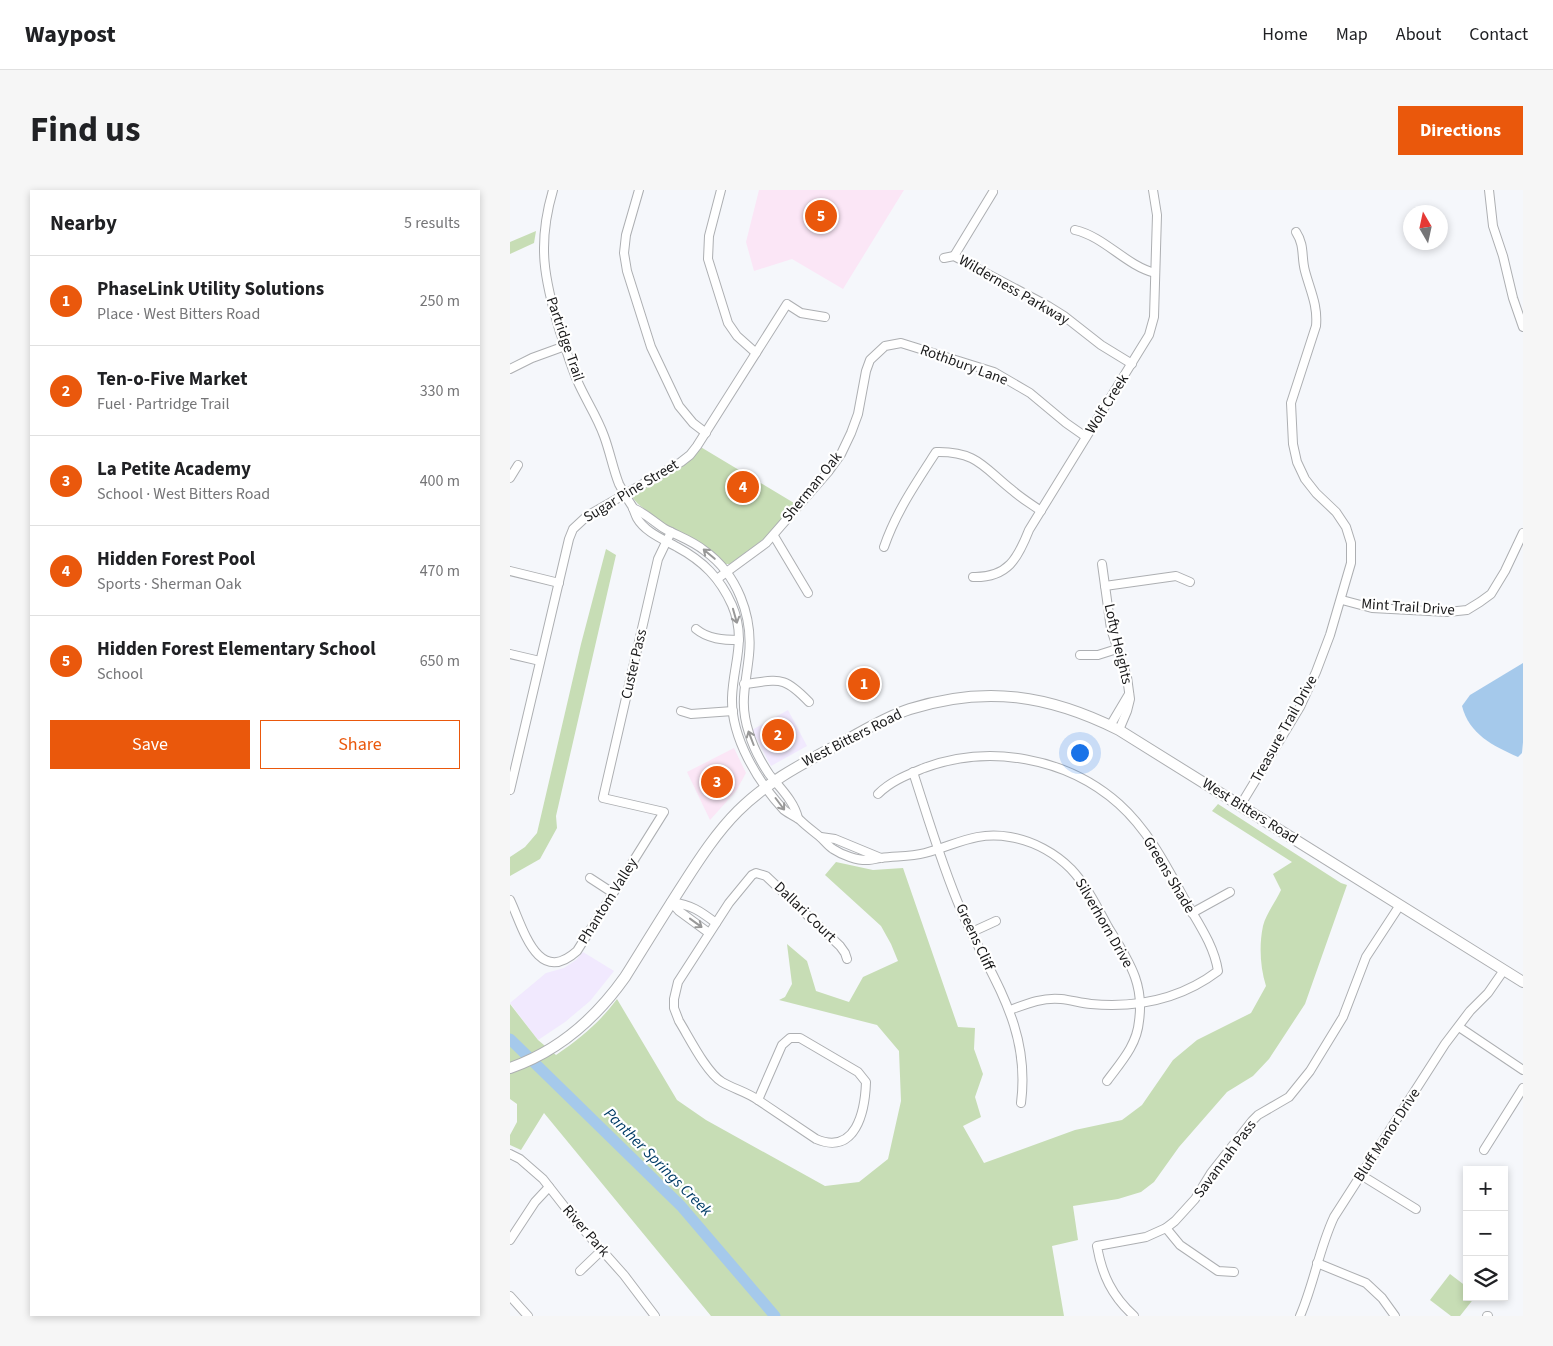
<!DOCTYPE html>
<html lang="en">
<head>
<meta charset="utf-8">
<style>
  :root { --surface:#fff; --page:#f6f6f6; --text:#202124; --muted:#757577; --line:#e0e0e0; --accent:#ea580c }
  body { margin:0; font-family:"Source Sans 3",sans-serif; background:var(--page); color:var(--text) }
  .controls { position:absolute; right:15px; bottom:15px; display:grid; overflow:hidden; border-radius:0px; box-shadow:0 2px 8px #0003 }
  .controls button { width:45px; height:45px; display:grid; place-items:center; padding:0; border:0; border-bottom:1px solid var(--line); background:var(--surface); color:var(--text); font:25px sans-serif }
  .compass { position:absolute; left:893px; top:15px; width:45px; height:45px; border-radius:50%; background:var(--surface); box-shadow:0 2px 8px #0003; rotate:351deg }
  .you { position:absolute; left:569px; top:562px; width:18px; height:18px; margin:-12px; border:4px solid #fff; border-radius:50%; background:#1a73e8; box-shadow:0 0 0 8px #1a73e833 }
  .badge { display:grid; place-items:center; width:32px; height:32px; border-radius:50%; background:var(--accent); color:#fff; font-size:16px; font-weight:700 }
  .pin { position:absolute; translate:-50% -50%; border:2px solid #fff; box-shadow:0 1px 5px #0006 }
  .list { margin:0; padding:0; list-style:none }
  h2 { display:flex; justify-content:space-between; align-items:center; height:65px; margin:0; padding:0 20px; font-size:21px }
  h2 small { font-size:16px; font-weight:400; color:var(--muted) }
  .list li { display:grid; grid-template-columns:32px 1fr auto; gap:15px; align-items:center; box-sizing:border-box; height:90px; padding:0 20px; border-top:1px solid var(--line) }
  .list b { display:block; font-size:19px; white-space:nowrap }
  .list p { margin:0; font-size:16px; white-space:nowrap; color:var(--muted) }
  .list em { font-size:16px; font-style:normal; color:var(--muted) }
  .actions { display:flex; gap:10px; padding:15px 20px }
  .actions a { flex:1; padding:11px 0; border:1px solid var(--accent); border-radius:0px; text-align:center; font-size:18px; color:var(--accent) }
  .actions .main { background:var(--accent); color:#fff }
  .icon { flex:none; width:28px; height:28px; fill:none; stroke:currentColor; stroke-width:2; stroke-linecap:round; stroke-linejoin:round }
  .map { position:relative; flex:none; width:1013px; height:1126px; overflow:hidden; border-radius:0px }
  header { display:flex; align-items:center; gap:30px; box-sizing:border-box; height:70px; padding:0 25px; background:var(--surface); border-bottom:1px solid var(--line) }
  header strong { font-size:24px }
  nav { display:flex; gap:28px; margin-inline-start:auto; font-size:18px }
  .intro { display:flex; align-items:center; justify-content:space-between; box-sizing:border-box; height:120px; padding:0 30px }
  h1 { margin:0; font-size:35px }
  .button { padding:12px 22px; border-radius:0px; background:var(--accent); color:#fff; font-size:18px; font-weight:700 }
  main { display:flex; gap:30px; padding:0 30px }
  aside { flex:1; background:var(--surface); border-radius:0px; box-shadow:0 2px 8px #0003 }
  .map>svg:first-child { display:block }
  .commercial { fill:#f1e9fe }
  .education { fill:#fbe6f6 }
  .green { fill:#c7ddb5 }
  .water { fill:#a5c9eb }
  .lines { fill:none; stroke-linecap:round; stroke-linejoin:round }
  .river { stroke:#a5c9eb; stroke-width:11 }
  .minor-casing { stroke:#adafb2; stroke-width:10 }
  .major-casing { stroke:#adafb2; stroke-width:12 }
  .minor { stroke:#fff; stroke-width:8 }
  .major { stroke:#fff; stroke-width:10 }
  .oneway { stroke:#989898 }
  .labels { text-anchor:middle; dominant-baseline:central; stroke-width:4.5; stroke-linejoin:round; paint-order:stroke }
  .street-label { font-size:15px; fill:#1a1a1b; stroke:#fff }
  .water-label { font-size:16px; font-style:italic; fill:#003c66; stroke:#fff }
</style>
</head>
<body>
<header>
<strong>Waypost</strong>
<nav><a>Home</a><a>Map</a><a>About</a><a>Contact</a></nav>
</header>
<div class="intro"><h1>Find us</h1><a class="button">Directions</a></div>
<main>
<aside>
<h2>Nearby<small>5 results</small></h2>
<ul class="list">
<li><span class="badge">1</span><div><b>PhaseLink Utility Solutions</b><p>Place · West Bitters Road</p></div><em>250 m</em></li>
<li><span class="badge">2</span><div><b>Ten-o-Five Market</b><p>Fuel · Partridge Trail</p></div><em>330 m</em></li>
<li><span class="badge">3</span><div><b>La Petite Academy</b><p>School · West Bitters Road</p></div><em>400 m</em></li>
<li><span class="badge">4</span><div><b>Hidden Forest Pool</b><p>Sports · Sherman Oak</p></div><em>470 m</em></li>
<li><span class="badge">5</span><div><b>Hidden Forest Elementary School</b><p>School</p></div><em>650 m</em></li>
</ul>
<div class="actions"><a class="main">Save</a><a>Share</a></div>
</aside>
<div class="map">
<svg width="1013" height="1126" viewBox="0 0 1013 1126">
  <rect width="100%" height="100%" fill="#f5f7fb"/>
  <g class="commercial">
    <polygon points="278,520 297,556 261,576 242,540"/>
    <polygon points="73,762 104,781 80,811 55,832 28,850 0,813 36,783 54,778 66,770"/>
  </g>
  <g class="education">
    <polygon points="249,0 394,0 333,99 282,69 244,81 236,52"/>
    <polygon points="224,558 236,583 226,601 200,630 177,582"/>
  </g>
  <g class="green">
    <polygon points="26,41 24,53 0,64 0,52"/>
    <polygon points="189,256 284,313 259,345 220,374 214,374 186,350 160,338 146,328 128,314 121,306 121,304"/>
    <polygon points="96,359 106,365 46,626 47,638 30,669 0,686 0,667 15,657 27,643 71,454"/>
    <path d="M708,614L831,693L837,695L795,814L759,869L743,886L717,902L669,957L644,992L631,1002L608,1009L563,1016L568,1050L542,1056L554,1126H201L34,923L11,960L0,955V945L7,932V914L0,909V814L28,850L46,865C71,848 89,833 107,809L167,910L196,930L315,996L349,992L378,969L391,911L389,861L367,835L269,810L275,807L282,794L277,754L297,771L306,801L339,812L353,787L388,771L381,754L371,736L315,685L326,672L363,680L393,678L448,837L465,838L464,859L473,884L465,907L471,927L453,936L474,973L565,940L612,930L632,915L663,870L687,850L741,823L756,796C750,777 749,755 753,736C756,724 766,711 771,700L763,684L782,672L702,621Z"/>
    <polygon points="940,1084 957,1097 957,1107 965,1107 950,1126 941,1126 920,1110"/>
  </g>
  <g class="water">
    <polygon points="230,292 248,303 242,313 231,305 227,311 220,306"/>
    <path d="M1013,473V552L1012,563L1008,567C983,556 959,544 952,516L960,505Z"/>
  </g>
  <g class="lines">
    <polyline class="river" points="0,849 171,1016 265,1126"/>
    <g class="minor-casing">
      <g id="minor">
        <path d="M43,0C27,54 34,89 50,142C56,158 60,174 67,190C75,209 87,226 94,246C100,262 103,279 109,294C113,302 117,309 122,316C124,320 125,324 127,328C135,342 153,349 167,357C193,371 210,388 222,415C237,450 223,474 222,508C221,548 248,592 274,620C279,624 285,626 290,630C296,636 303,641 309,646C314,650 318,656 323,659C332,665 348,671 359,670C363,670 367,668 371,668C386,666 400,667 415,663C446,655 465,641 500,647C523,651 545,663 561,679C577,696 587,717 598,737C608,753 619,770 625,787C630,801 631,817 629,831C627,855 611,872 597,891"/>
        <polyline points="129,0 116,45 114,63 117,81 141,157 169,216 183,233 196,243"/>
        <polyline points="211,0 199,46 198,69 218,133 227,146 246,163"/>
        <polyline points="979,0 983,36 993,66 1003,108 1013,137"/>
        <path d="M565,40C595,47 615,75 645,83"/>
        <polyline points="444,66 483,2"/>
        <polyline points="434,68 444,66 538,116 554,126 591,155 622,174"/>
        <polyline points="0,179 22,168 55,156"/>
        <polyline points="0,288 8,275"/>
        <path d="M123,318C135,323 144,332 155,339C168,346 183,351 195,361C227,384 243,426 239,465C236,495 229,513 239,543C243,557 251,572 259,584C270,598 284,611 288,628"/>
        <polyline points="264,346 298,403"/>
        <path d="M374,357C386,322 406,293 426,262C467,261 474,278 502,300C511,308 521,314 531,321"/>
        <polyline points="592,374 601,439 617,487 620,509 617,521 609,540"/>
        <polyline points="0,381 49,393"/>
        <path d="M463,387C498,388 508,368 519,340L639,145L644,127L647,25L643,0"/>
        <polyline points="207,389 256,353 318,282 331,264 341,243 348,224 356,181 360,170 375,156 391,153 484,182 520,203 556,233 576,247"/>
        <polyline points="595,396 666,386 680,392"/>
        <polyline points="832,410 862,418 938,422 957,420 970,412 981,404 995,381 1013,343"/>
        <path d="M186,439C198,449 213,450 229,450"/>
        <polyline points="0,464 30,471"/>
        <polyline points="570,465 588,465 607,459"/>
        <path d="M234,494C270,490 273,485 299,512"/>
        <polyline points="171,521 181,524 223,521"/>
        <polyline points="600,536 619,504"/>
        <path d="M403,582C418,628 432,676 451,720C480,787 521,835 511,913"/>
        <polyline points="0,600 59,349 63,339 77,326 171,272 180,265 187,256 277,114 291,123 315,127"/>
        <path d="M368,604C381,591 397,585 414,578C479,554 556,567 609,614C638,640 656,675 675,710C688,733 704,755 708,781C671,809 626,818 581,814C571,813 561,810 551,809C533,807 516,814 500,820"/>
        <path d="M730,616L790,517L806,482L820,445L841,373V353L836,337L826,322L806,303L795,289L787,272L783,254L781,213L806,136C808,115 800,100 795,81C791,66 795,56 786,42"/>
        <polyline points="311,647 325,649 371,668"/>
        <polyline points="80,688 103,703"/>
        <path d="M0,710C13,737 27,797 67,761L154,622L93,608L148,369L161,342"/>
        <polyline points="682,723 720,702"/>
        <polyline points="462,742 486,731"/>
        <path d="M199,743L169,721L161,712C182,715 190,721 206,733"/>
        <polyline points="949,837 1013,880"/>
        <path d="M280,848H290L348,882L356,892C355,921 346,966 306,949L248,910L272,855Z"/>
        <path d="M248,910C237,902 224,899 212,892C196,882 179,847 169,831L164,818V809L168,792L219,713L242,685L246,683L256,686L330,756L335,763L337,769"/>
        <polyline points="974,960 1013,898"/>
        <polyline points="0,964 10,969 33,989 65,1030 114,1085 145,1126"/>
        <polyline points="851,985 906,1019"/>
        <polyline points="656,1038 670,1055 708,1081 724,1082"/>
        <polyline points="0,1050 25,1012 39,997"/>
        <polyline points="807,1073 856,1093 872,1108 885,1126"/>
        <polyline points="70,1081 92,1060"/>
        <polyline points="0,1106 18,1126"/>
        <path d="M624,1126C602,1106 592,1085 587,1056L636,1047L656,1038L665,1031L685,1009L701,983L742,931L748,925L779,907L800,881L833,827L856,767L890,715"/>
        <path d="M790,1126C804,1094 809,1059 824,1027L935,854L960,821L978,803L994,780"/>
        <polyline points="977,1126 978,1126"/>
      </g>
    </g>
    <g class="major-casing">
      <path id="major" d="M0,878C49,861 86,828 115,787C135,755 154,724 174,693C190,668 207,642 228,621C258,591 292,574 329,554C352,542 375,527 400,519C476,495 539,505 609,540L1013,792"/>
    </g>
    <use href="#minor" class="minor"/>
    <use href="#major" class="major"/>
  </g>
  <defs><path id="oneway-shaft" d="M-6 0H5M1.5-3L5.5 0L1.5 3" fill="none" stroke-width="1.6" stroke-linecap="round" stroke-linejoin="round" transform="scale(1.25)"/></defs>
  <g class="oneway">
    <use href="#oneway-shaft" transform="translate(199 364) rotate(-140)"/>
    <use href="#oneway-shaft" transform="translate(225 426) rotate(74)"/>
    <use href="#oneway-shaft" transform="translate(241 548) rotate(-111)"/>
    <use href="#oneway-shaft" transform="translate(270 614) rotate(53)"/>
    <use href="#oneway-shaft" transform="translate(186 733) rotate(36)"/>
  </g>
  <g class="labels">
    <g class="street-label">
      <text transform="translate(504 100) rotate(30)">Wilderness Parkway</text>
      <text transform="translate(55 149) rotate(71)">Partridge Trail</text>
      <text transform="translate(454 175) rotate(20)">Rothbury Lane</text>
      <text transform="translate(597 214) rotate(-58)">Wolf Creek</text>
      <text transform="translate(302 297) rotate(-51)">Sherman Oak</text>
      <text transform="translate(121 301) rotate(-31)">Sugar Pine Street</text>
      <text transform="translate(898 417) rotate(4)">Mint Trail Drive</text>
      <text transform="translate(608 454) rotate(77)">Lofty Heights</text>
      <text transform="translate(124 474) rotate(-77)">Custer Pass</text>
      <text transform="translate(774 539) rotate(-61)">Treasure Trail Drive</text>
      <text transform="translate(342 548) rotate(-27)">West Bitters Road</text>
      <text transform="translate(740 621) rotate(32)">West Bitters Road</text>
      <text transform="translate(659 685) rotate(59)">Greens Shade</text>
      <text transform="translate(98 711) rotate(-58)">Phantom Valley</text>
      <text transform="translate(295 722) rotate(44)">Dallari Court</text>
      <text transform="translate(594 733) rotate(60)">Silverhorn Drive</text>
      <text transform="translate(465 747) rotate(65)">Greens Cliff</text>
      <text transform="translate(877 945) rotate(-57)">Bluff Manor Drive</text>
      <text transform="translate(715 969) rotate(-53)">Savannah Pass</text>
      <text transform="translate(76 1041) rotate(49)">River Park</text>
    </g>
    <g class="water-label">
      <text transform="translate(148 972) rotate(45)">Panther Springs Creek</text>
    </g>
  </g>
</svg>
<div class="controls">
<button>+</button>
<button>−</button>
<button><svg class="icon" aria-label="layers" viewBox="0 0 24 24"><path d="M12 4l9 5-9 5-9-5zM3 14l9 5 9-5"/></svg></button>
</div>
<svg class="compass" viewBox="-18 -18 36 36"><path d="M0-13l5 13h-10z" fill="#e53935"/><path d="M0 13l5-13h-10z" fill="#757577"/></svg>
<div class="you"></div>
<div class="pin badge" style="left:354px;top:494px">1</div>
<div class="pin badge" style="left:268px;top:545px">2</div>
<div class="pin badge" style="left:207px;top:592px">3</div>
<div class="pin badge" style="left:233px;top:297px">4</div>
<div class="pin badge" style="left:311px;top:26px">5</div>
</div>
</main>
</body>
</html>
